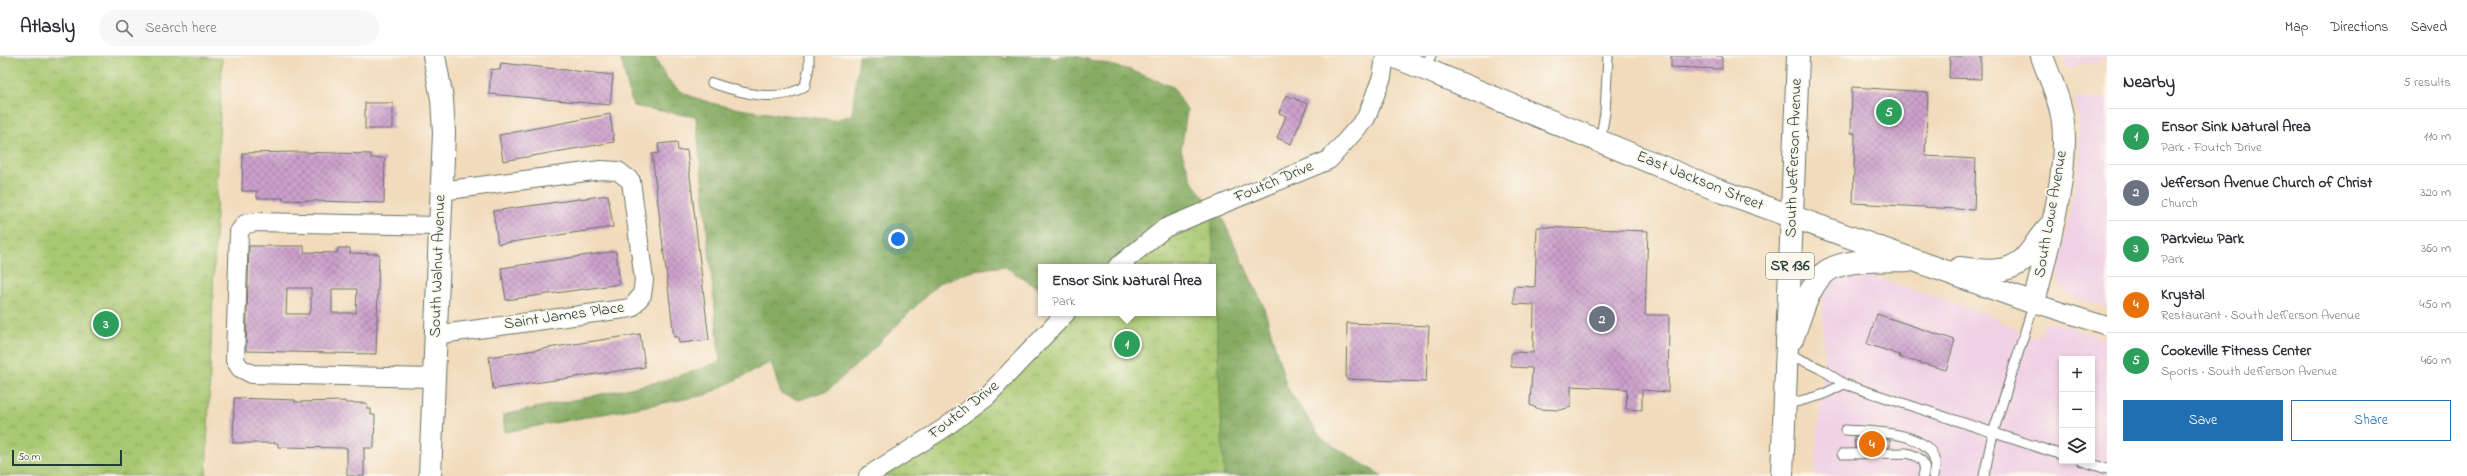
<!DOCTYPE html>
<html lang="en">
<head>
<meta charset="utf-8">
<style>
  :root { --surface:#fff; --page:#f7f7f7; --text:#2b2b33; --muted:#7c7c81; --line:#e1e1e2; --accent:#1f6fb2 }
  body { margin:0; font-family:"Indie Flower",sans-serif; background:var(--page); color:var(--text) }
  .controls { position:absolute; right:12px; bottom:12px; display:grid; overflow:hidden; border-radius:0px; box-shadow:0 2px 6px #0003 }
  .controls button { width:36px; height:36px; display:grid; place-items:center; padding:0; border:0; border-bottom:1px solid var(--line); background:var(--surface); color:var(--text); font:20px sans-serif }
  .scale { position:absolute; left:12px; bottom:10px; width:110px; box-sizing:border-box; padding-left:4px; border:2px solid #1f3d34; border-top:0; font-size:11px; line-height:14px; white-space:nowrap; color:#1f3d34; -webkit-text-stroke:3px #fbf7ec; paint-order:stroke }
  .you { position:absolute; left:898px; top:183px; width:14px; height:14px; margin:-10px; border:3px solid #fff; border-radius:50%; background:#1a73e8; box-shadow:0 0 0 6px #1a73e833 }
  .badge { display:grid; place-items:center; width:26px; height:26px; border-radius:50%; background:var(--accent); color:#fff; font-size:13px; font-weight:700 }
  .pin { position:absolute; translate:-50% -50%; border:2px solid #fff; box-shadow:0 1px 4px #0006 }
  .popup { position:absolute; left:1038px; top:208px; width:178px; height:52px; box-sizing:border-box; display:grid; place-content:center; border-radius:0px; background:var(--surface); filter:drop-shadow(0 1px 3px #0005); font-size:13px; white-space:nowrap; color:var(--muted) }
  .popup b { font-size:15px; color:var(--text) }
  .popup::after { content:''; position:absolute; left:50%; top:100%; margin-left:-8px; border:8px solid transparent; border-top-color:var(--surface) }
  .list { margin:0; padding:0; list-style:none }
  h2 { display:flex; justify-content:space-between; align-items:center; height:52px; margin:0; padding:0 16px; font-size:17px }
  h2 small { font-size:13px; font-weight:400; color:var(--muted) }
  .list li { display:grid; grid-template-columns:26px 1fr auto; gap:12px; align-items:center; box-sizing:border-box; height:56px; padding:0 16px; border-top:1px solid var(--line) }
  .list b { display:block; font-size:15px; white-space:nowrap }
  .list p { margin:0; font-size:13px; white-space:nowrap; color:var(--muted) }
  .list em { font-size:13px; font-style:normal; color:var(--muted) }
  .actions { display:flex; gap:8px; padding:12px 16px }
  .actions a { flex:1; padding:9px 0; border:1px solid var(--accent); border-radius:0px; text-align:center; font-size:14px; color:var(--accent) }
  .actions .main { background:var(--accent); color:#fff }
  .icon { flex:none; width:22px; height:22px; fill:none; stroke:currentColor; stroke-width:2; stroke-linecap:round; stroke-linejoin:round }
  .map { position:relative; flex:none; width:2107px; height:420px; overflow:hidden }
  header { display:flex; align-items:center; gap:24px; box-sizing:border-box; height:56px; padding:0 20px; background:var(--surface); border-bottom:1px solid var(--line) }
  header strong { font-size:19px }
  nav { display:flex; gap:22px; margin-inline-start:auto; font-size:14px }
  .search { width:280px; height:36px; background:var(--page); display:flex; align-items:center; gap:10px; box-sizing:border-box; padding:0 14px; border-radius:22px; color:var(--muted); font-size:15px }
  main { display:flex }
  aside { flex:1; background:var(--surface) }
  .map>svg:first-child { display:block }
  .built { fill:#f0d0e5; fill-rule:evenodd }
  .forest { fill:url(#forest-crowns); stroke:#52744c }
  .park { fill:url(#park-crowns); stroke:#648252 }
  .building { fill:url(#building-cross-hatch); fill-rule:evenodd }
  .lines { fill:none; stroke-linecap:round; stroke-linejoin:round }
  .service-casing { stroke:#697464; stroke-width:11 }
  .minor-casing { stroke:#697464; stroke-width:20 }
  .tertiary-casing { stroke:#697464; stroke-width:24 }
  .primary-casing { stroke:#697464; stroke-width:24 }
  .service { stroke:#fff; stroke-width:9 }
  .minor { stroke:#fff; stroke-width:18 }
  .tertiary { stroke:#fff; stroke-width:22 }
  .primary { stroke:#fff; stroke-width:22 }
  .labels { text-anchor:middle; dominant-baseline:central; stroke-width:3.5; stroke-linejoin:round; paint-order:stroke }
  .shield { fill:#fbf7ec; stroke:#61756b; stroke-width:1 }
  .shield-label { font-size:15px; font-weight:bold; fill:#1f3d34 }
  .street-label { font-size:16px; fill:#1f3d34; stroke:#fbf7ec }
</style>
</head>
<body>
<header>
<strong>Atlasly</strong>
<div class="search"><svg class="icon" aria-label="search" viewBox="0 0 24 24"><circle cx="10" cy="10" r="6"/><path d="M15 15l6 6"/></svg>Search here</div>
<nav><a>Map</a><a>Directions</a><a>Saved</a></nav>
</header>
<main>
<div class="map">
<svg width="2107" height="420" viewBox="0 0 2107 420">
  <defs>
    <pattern id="forest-crowns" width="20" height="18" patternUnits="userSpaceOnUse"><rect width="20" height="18" fill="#86ac63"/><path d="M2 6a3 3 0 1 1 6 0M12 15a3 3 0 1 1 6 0" fill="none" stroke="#6d8d52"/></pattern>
    <pattern id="park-crowns" width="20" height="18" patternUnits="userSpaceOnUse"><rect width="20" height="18" fill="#a8c871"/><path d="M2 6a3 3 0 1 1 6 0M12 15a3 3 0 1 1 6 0" fill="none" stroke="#88a45e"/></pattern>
    <pattern id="building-cross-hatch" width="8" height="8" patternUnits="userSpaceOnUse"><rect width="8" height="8" fill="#cca0cc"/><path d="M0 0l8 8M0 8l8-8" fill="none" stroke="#a584a6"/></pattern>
  </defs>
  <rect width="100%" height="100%" fill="#fbf7ec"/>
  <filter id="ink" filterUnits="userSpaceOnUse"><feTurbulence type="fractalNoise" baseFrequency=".025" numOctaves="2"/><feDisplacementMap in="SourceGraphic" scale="8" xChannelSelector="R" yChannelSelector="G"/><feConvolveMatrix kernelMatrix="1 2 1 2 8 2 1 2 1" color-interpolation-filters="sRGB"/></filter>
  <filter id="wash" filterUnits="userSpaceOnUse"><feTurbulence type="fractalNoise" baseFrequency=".012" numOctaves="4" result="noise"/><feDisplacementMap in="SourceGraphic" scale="16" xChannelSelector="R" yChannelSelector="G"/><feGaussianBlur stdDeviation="0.9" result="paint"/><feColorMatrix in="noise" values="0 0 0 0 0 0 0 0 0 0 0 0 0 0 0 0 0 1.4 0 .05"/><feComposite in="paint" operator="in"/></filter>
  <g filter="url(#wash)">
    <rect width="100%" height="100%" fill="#f2dbbc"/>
    <g class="built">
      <polygon points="2062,0 2107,0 2107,3 2067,12"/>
      <polygon points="2074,42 2107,42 2107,252 2070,240 2059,227 2058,220 2079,108 2079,66"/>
      <path d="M1856,215L1997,261L2003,268L2035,282L2046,267L2054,266L2107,283V420H1814L1824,305L1822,229L1839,216ZM2062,303H2092V405H2062Z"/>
    </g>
    <path class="forest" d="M620,0H654C661,14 669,29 684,37C722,56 792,59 835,64L852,59L859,0H1000L1007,3V0H1050L1054,3L1061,0H1075L1130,14L1173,31L1187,55L1181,94L1193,128L1222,162L1263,249L1287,332L1322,383L1382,420H1055L1213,257V211H1041V234L1004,210L976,214L939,227L864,302L828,334L799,344L781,338L771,306L706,339L505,376L503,359L663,325L720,306L696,61L633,50Z"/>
    <g class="park">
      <polygon points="0,0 195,0 222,3 206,420 0,420"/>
      <polygon points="1211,153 1224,420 860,420 987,340 1066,257 1213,257 1213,211 1117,211"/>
    </g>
    <g id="blocks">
      <g class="building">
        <polygon points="1671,0 1722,0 1722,13 1671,11"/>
        <polygon points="1950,0 1981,0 1981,23 1949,22"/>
        <polygon points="501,7 613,19 610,49 489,38 491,13 500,14"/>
        <polygon points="1852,31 1928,36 1925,100 1976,103 1974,154 1853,147 1855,77 1851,77"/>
        <polygon points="1286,39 1308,48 1291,88 1277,82 1286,60 1279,57"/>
        <rect x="365" y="47" width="28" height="26"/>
        <polygon points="610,58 614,86 503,105 499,79"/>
        <polygon points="677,86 678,95 687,94 709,284 679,287 678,281 674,281 652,98 659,97 658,88"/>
        <polygon points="299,96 371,98 371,102 385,102 384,147 283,144 283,142 257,142 257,135 242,135 243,97"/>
        <polygon points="608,139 613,171 498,188 493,155"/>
        <polygon points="1537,171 1648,175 1645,259 1669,259 1668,336 1642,334 1642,354 1626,353 1627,333 1571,330 1571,351 1560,354 1539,353 1530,349 1532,312 1511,311 1511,299 1513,296 1533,297 1534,249 1514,248 1514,230 1535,231"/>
        <path d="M249,190H304V196L337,197L338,192H350V197L379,198L376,298L246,295ZM287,232H311V255H309V258H286ZM332,233H357L356,257H332Z"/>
        <polygon points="616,195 620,228 506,244 501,212"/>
        <polygon points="1877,258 1955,284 1946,314 1899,301 1900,299 1867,288"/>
        <polygon points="1347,267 1429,270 1426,326 1346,323"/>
        <polygon points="640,278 645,311 493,333 489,301"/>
        <polygon points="234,342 295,344 295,346 345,345 345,347 367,347 367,353 371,353 371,359 375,359 374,392 364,392 364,420 347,420 347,392 278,391 278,387 233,387"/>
        <polygon points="1854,380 1890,384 1890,391 1855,392"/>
      </g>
    </g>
  </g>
  <g filter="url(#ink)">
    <use href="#blocks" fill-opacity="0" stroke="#697464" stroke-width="1"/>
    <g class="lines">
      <g class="service-casing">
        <g id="service">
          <polyline points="1422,12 1431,0"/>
          <path d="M712,27C741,37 778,48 805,30L809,11V0"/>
          <polyline points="1600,85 1605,57 1608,0"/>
          <polyline points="1787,297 1823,314 1844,328 2062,399"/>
          <polyline points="1785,349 1822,339 1844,328"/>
          <path d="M1845,374C1874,376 1947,374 1933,420"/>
          <path d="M1842,398L1907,397C1919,400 1928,406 1923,420"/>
          <polyline points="2082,405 2107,413"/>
          <polyline points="1984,420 1993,377 2034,247"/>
        </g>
      </g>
      <g class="minor-casing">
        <g id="minor">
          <polyline points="1117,211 1165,172 1329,104 1366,62 1382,21 1385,0"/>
          <polyline points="2034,247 2107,270"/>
          <polyline points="435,279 631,252 642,239 644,224 631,125 618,115 601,114 441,135"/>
          <polyline points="434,322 252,318 240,312 235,304 239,176 245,168 257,166 439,170"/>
          <polyline points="868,420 943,373 987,340 1066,257"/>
        </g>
      </g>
      <g class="tertiary-casing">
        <g id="tertiary">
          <path d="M1393,0L1718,134L2034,247C2046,196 2073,105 2061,55C2057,36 2048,18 2042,0"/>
          <path d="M1960,212C1981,215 2007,219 2024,203C2033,194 2039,181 2049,171"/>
          <polyline points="430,420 444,77 442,43 434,0"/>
        </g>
      </g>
      <g class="primary-casing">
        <g id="primary">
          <path d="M1792,283C1799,265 1808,232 1822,219C1840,201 1887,205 1911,204"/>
          <polyline points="1782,420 1798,0"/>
        </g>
      </g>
      <use href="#service" class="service"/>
      <use href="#minor" class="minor"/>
      <use href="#tertiary" class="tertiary"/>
      <use href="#primary" class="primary"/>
    </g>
  </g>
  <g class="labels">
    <rect class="shield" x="1766" y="197" width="48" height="26" rx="3"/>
    <g class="shield-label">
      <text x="1790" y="210">SR 136</text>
    </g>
    <g class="street-label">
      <text transform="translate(1794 102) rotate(-88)">South Jefferson Avenue</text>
      <text transform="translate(1700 125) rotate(22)">East Jackson Street</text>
      <text transform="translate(1274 126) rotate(-23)">Foutch Drive</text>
      <text transform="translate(2051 158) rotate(-80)">South Lowe Avenue</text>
      <text transform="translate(438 210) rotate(-88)">South Walnut Avenue</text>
      <text transform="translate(564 260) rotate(-8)">Saint James Place</text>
      <text transform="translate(964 354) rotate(-38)">Foutch Drive</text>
    </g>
  </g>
</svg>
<div class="controls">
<button>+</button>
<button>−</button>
<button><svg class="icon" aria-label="layers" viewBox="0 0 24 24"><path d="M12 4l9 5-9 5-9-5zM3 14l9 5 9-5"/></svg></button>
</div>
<div class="scale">50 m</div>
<div class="you"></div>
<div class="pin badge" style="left:1127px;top:288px;background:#2e9e5b">1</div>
<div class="popup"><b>Ensor Sink Natural Area</b>Park</div>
<div class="pin badge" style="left:1602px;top:263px;background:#6b7280">2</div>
<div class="pin badge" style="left:106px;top:268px;background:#2e9e5b">3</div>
<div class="pin badge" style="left:1872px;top:388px;background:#e8710a">4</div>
<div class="pin badge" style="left:1889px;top:56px;background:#2e9e5b">5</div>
</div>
<aside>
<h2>Nearby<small>5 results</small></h2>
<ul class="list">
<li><span class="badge" style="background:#2e9e5b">1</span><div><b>Ensor Sink Natural Area</b><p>Park · Foutch Drive</p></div><em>110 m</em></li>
<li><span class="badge" style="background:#6b7280">2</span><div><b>Jefferson Avenue Church of Christ</b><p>Church</p></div><em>320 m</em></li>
<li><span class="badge" style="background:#2e9e5b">3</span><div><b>Parkview Park</b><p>Park</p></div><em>360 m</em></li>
<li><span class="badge" style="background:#e8710a">4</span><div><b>Krystal</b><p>Restaurant · South Jefferson Avenue</p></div><em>450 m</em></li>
<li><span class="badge" style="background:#2e9e5b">5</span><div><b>Cookeville Fitness Center</b><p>Sports · South Jefferson Avenue</p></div><em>460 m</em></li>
</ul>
<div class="actions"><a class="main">Save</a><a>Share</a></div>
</aside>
</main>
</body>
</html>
